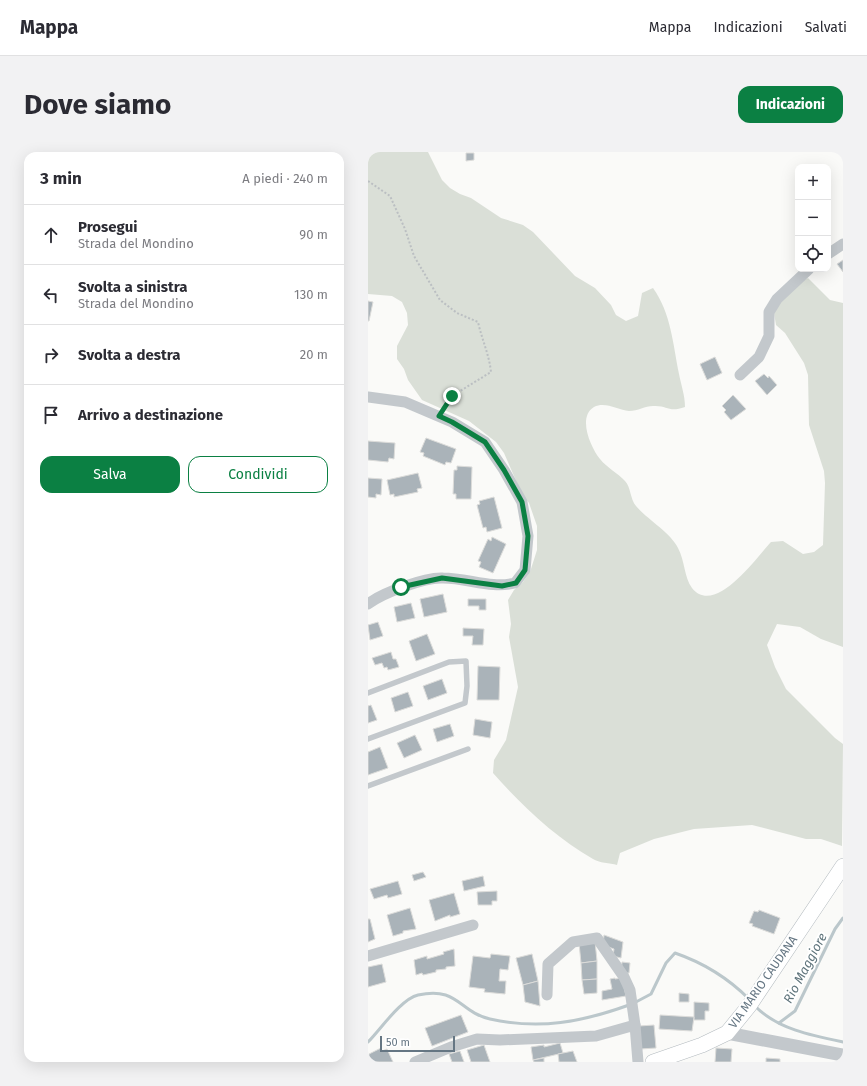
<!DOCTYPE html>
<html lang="it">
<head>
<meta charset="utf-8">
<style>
  :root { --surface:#fff; --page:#f2f2f3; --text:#2b2b33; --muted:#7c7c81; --line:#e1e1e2; --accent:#0b8043 }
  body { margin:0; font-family:"Fira Sans",sans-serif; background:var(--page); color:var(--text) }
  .controls { position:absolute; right:12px; top:12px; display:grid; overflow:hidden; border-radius:8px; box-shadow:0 4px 16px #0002 }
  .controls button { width:36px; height:36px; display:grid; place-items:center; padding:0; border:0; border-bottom:1px solid var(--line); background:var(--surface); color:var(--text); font:20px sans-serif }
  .scale { position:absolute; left:12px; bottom:10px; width:75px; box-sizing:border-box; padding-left:4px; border:2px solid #657683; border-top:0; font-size:11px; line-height:14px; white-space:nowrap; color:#657683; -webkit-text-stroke:3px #fff; paint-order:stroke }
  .stop { position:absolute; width:12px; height:12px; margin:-9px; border:3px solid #0b8043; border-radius:50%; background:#fff }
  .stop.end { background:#0b8043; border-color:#fff; box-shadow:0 1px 4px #0008 }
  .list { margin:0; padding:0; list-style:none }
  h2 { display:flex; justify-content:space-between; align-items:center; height:52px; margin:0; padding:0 16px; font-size:17px }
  h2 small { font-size:13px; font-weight:400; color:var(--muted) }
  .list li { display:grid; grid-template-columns:26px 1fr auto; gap:12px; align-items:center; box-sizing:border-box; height:60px; padding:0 16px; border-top:1px solid var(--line) }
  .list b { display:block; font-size:15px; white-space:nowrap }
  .list p { margin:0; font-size:13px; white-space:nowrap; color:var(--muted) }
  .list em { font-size:13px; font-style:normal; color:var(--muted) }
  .actions { display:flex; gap:8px; padding:12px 16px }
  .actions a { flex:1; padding:9px 0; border:1px solid var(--accent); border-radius:12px; text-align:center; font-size:14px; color:var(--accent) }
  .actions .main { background:var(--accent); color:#fff }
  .icon { flex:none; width:22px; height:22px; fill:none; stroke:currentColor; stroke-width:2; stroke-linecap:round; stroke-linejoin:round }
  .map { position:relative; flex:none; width:475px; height:910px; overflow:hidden; border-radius:12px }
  header { display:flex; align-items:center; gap:24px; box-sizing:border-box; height:56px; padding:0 20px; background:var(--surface); border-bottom:1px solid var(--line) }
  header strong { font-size:19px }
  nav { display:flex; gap:22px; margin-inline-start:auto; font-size:14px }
  .intro { display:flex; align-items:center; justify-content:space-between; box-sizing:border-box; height:96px; padding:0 24px }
  h1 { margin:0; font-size:28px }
  .button { padding:10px 18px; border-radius:12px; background:var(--accent); color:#fff; font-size:14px; font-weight:700 }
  main { display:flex; gap:24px; padding:0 24px }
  aside { flex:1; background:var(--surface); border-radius:12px; box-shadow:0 4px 16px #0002 }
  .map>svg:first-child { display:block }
  .green { fill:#dadfd7 }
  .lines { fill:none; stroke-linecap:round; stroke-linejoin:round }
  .stream { stroke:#bbc7cb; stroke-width:3 }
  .building { fill:#aab3b9; stroke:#dcdcda }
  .secondary-casing { stroke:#b3babf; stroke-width:16 }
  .path { stroke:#bbbfc2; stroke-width:2; stroke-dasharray:2 2; stroke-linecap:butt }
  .service { stroke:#c3c8cc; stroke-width:5.5 }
  .minor { stroke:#c3c8cc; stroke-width:11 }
  .tertiary { stroke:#c3c8cc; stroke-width:13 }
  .secondary { stroke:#fff; stroke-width:15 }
  .route { stroke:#0b8043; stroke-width:5 }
  .labels { text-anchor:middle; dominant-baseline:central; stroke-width:4; stroke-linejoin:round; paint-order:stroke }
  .street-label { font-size:12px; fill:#657683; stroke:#fff }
  .water-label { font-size:13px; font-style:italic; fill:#60757c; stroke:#fff }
</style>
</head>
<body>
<header>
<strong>Mappa</strong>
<nav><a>Mappa</a><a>Indicazioni</a><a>Salvati</a></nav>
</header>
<div class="intro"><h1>Dove siamo</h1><a class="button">Indicazioni</a></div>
<main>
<aside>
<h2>3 min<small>A piedi · 240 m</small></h2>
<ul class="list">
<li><svg class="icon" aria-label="ahead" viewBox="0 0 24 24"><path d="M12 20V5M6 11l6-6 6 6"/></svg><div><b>Prosegui</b><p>Strada del Mondino</p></div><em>90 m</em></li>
<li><svg class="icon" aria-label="left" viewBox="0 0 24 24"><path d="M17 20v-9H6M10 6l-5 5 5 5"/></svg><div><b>Svolta a sinistra</b><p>Strada del Mondino</p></div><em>130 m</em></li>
<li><svg class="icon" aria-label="right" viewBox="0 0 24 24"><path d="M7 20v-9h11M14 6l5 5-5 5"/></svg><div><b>Svolta a destra</b></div><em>20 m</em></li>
<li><svg class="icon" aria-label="arrive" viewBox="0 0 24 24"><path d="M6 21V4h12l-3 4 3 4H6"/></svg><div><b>Arrivo a destinazione</b></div></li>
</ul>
<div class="actions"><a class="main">Salva</a><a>Condividi</a></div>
</aside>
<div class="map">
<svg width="475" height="910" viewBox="0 0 475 910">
  <rect width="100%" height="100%" fill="#fafaf8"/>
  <path class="green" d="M0,0H60L74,28L82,36L92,42L103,46L133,66L155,73L165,80L207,124L227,136L243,153L248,163L258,169L270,164L274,141L285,136C303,161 305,192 311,222C313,233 317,243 317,255C300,261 300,253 285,254C277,254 270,259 261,259C250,258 237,249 226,255C209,265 223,296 232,307C239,316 250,321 257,329C263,335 262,347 268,354C280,368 303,381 310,396C317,409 316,425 324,436C347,465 389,405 403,390L415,389L435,402L446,400L455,393L457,331L456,319L441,273L440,223L436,211L417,181L408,173L406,161L412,150L429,132L440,126L462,148L475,151V495L453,487L432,475L409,472L399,493L407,515L418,537L467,586L475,592L474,694L453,687H438L384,673L326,677L286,687L252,701L249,713C242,711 231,711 225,707C188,686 153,653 125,621L126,608L138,588L150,535L141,485L143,472L140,448L146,438L155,430L162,420L169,398V374L161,351L153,340L136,301L128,290L101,269L54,248L40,228L36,217L29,207V194L40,173L39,161L34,150L24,144L0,142Z"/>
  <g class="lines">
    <g class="stream">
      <path d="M266,851L283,842L298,811L307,801C336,811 359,825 381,847"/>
      <path d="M387,854C409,877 445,884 475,890"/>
      <polyline points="411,871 427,859 467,777 475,766"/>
      <path d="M0,890C12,878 33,847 50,843C90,834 91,860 122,867C172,878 214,870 261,853"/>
    </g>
  </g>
  <g class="building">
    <polygon points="98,1 106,1 106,8 98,9"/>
    <polygon points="475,108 475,120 469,112"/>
    <polygon points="0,149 5,150 1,169 0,169"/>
    <polygon points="347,205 354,221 339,228 332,212"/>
    <polygon points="396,222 400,226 401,224 409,233 399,243 387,229"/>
    <polygon points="365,243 378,257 363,268 356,260 358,258 354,254"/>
    <polygon points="58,286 88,297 83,311 78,310 77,313 55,304 56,301 52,300"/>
    <polygon points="0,289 27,291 26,307 21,306 20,310 0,308"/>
    <polygon points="89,314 104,315 103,347 88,347 88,342 85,342 86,318 89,318"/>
    <polygon points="50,321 54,336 49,337 50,340 26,345 26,342 22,343 19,328"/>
    <polygon points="0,326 14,327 13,343 8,342 8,346 0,345"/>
    <polygon points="126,345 134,376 119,380 118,375 115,376 109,353 112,352 111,349"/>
    <polygon points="124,385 138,392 125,421 111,415 113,410 110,409 120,387 123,389"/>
    <polygon points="75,442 79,460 56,465 52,447"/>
    <polygon points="100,447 118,447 118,458 111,458 111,454 100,454"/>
    <polygon points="43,451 47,466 29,470 26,455"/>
    <polygon points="10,470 15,484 2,488 0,473"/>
    <polygon points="95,476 116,477 115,493 104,493 105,484 95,484"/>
    <polygon points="59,482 67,502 48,509 41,489"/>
    <polygon points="23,500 25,507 28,507 31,515 20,518 19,515 16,516 14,511 7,513 4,506"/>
    <polygon points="110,514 132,515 131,548 109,548"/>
    <polygon points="74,527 79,541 60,548 55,534"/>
    <polygon points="40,540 45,554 27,560 23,546"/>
    <polygon points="3,553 9,568 0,571 0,554"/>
    <polygon points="107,567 124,570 122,586 105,583"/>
    <polygon points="82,572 86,584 69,590 65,577"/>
    <polygon points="47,583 54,598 36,606 29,591"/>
    <polygon points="12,595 20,616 0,623 0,600"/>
    <polygon points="55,720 58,725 46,729 44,723"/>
    <polygon points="115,724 117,734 96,739 94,729"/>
    <polygon points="30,729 34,742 20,746 19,743 6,747 2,737"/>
    <polygon points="129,739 129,749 124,749 124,753 110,753 109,740"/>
    <polygon points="86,741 92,762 82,765 82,763 67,769 61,748"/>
    <polygon points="42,756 48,777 35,779 35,781 25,784 19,763"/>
    <polygon points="391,758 412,766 406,782 384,774 385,772 381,771 386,759 390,760"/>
    <polygon points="0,767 2,767 7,787 0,790"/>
    <polygon points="236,783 255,790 253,806 245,804 246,797 235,793"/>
    <polygon points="227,789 229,809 213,811 211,791"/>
    <polygon points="86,797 87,814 78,815 78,817 68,818 68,820 55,823 54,821 48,823 46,808 59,804 59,807 76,802 75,800"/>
    <polygon points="123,802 142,804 140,818 132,817 131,829 138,829 137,842 116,840 117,837 101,835 105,804 122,806"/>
    <polygon points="164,802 170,829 155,833 148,806"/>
    <polygon points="229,809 229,827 214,828 213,811"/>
    <polygon points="254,810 262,811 261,821 253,821"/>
    <polygon points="14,812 18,830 0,835 0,815"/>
    <polygon points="247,826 247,827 254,826 258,844 234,848 234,839 244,837 242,827"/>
    <polygon points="229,827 229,841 216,842 214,828"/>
    <polygon points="170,829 172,854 157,850 155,833"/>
    <polygon points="311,841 321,842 321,850 311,850"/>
    <polygon points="326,850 341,851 341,859 337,859 337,868 326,868"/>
    <polygon points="93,863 100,880 64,894 57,876"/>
    <polygon points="292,863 326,865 324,879 291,877"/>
    <polygon points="286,873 288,896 272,897 271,874"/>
    <polygon points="192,891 195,901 165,908 163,895 176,893 176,895"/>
    <polygon points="116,893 122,910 103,910 99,898"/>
    <polygon points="13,896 14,899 19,897 25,910 0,910 1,902"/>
    <polygon points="348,896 364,897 363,910 347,910"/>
    <polygon points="92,899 96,910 84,910 81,902"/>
    <polygon points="205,899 209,910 191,910 190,902"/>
    <polygon points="176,906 176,910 166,910 165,908"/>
    <polygon points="398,906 412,907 412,910 398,910"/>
  </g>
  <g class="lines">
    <g class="secondary-casing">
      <polyline id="secondary" points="285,910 334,893 359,881 381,854 475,714"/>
    </g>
    <path class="path" d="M0,29L22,44L37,77L46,104L72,148L89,161L110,170C114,188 121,202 123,220L84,244L75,257"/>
    <g class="service">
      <polyline points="0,541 81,510 98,509 99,534 97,551 0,587"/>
      <polyline points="0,634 100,597"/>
    </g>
    <g class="minor">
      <polyline points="460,102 475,92"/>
      <polyline points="372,223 391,205 401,184 401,160 409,147 441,117"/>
      <path d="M0,245L37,250L84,270L117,290L136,318L154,350L160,384L157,418L147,431C123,437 100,426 75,426C57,425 14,441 0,452"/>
      <polyline points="0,804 105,773"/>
      <polyline points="179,843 180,812 205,790 229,786 256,825 262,838 267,873"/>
      <polyline points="47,910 83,895 109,887 132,888 228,884 267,873 270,910"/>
    </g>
    <polyline class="tertiary" points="359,881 475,903"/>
    <use href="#secondary" class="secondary"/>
  </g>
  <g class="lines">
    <polyline class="route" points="33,435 74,426 134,434 148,431 157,418 160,384 154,350 136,318 117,290 84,270 71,264 84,244"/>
  </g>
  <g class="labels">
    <g class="street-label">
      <text transform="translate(395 830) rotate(-55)">VIA MARIO CAUDANA</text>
    </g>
    <g class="water-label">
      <text transform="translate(437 816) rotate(-62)">Rio Maggiore</text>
    </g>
  </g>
</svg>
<div class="controls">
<button>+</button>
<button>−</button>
<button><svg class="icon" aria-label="locate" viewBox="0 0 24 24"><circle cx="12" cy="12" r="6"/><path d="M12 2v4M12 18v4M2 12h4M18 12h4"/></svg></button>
</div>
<div class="scale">50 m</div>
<div class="stop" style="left:33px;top:435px"></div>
<div class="stop end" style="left:84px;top:244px"></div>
</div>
</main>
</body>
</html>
